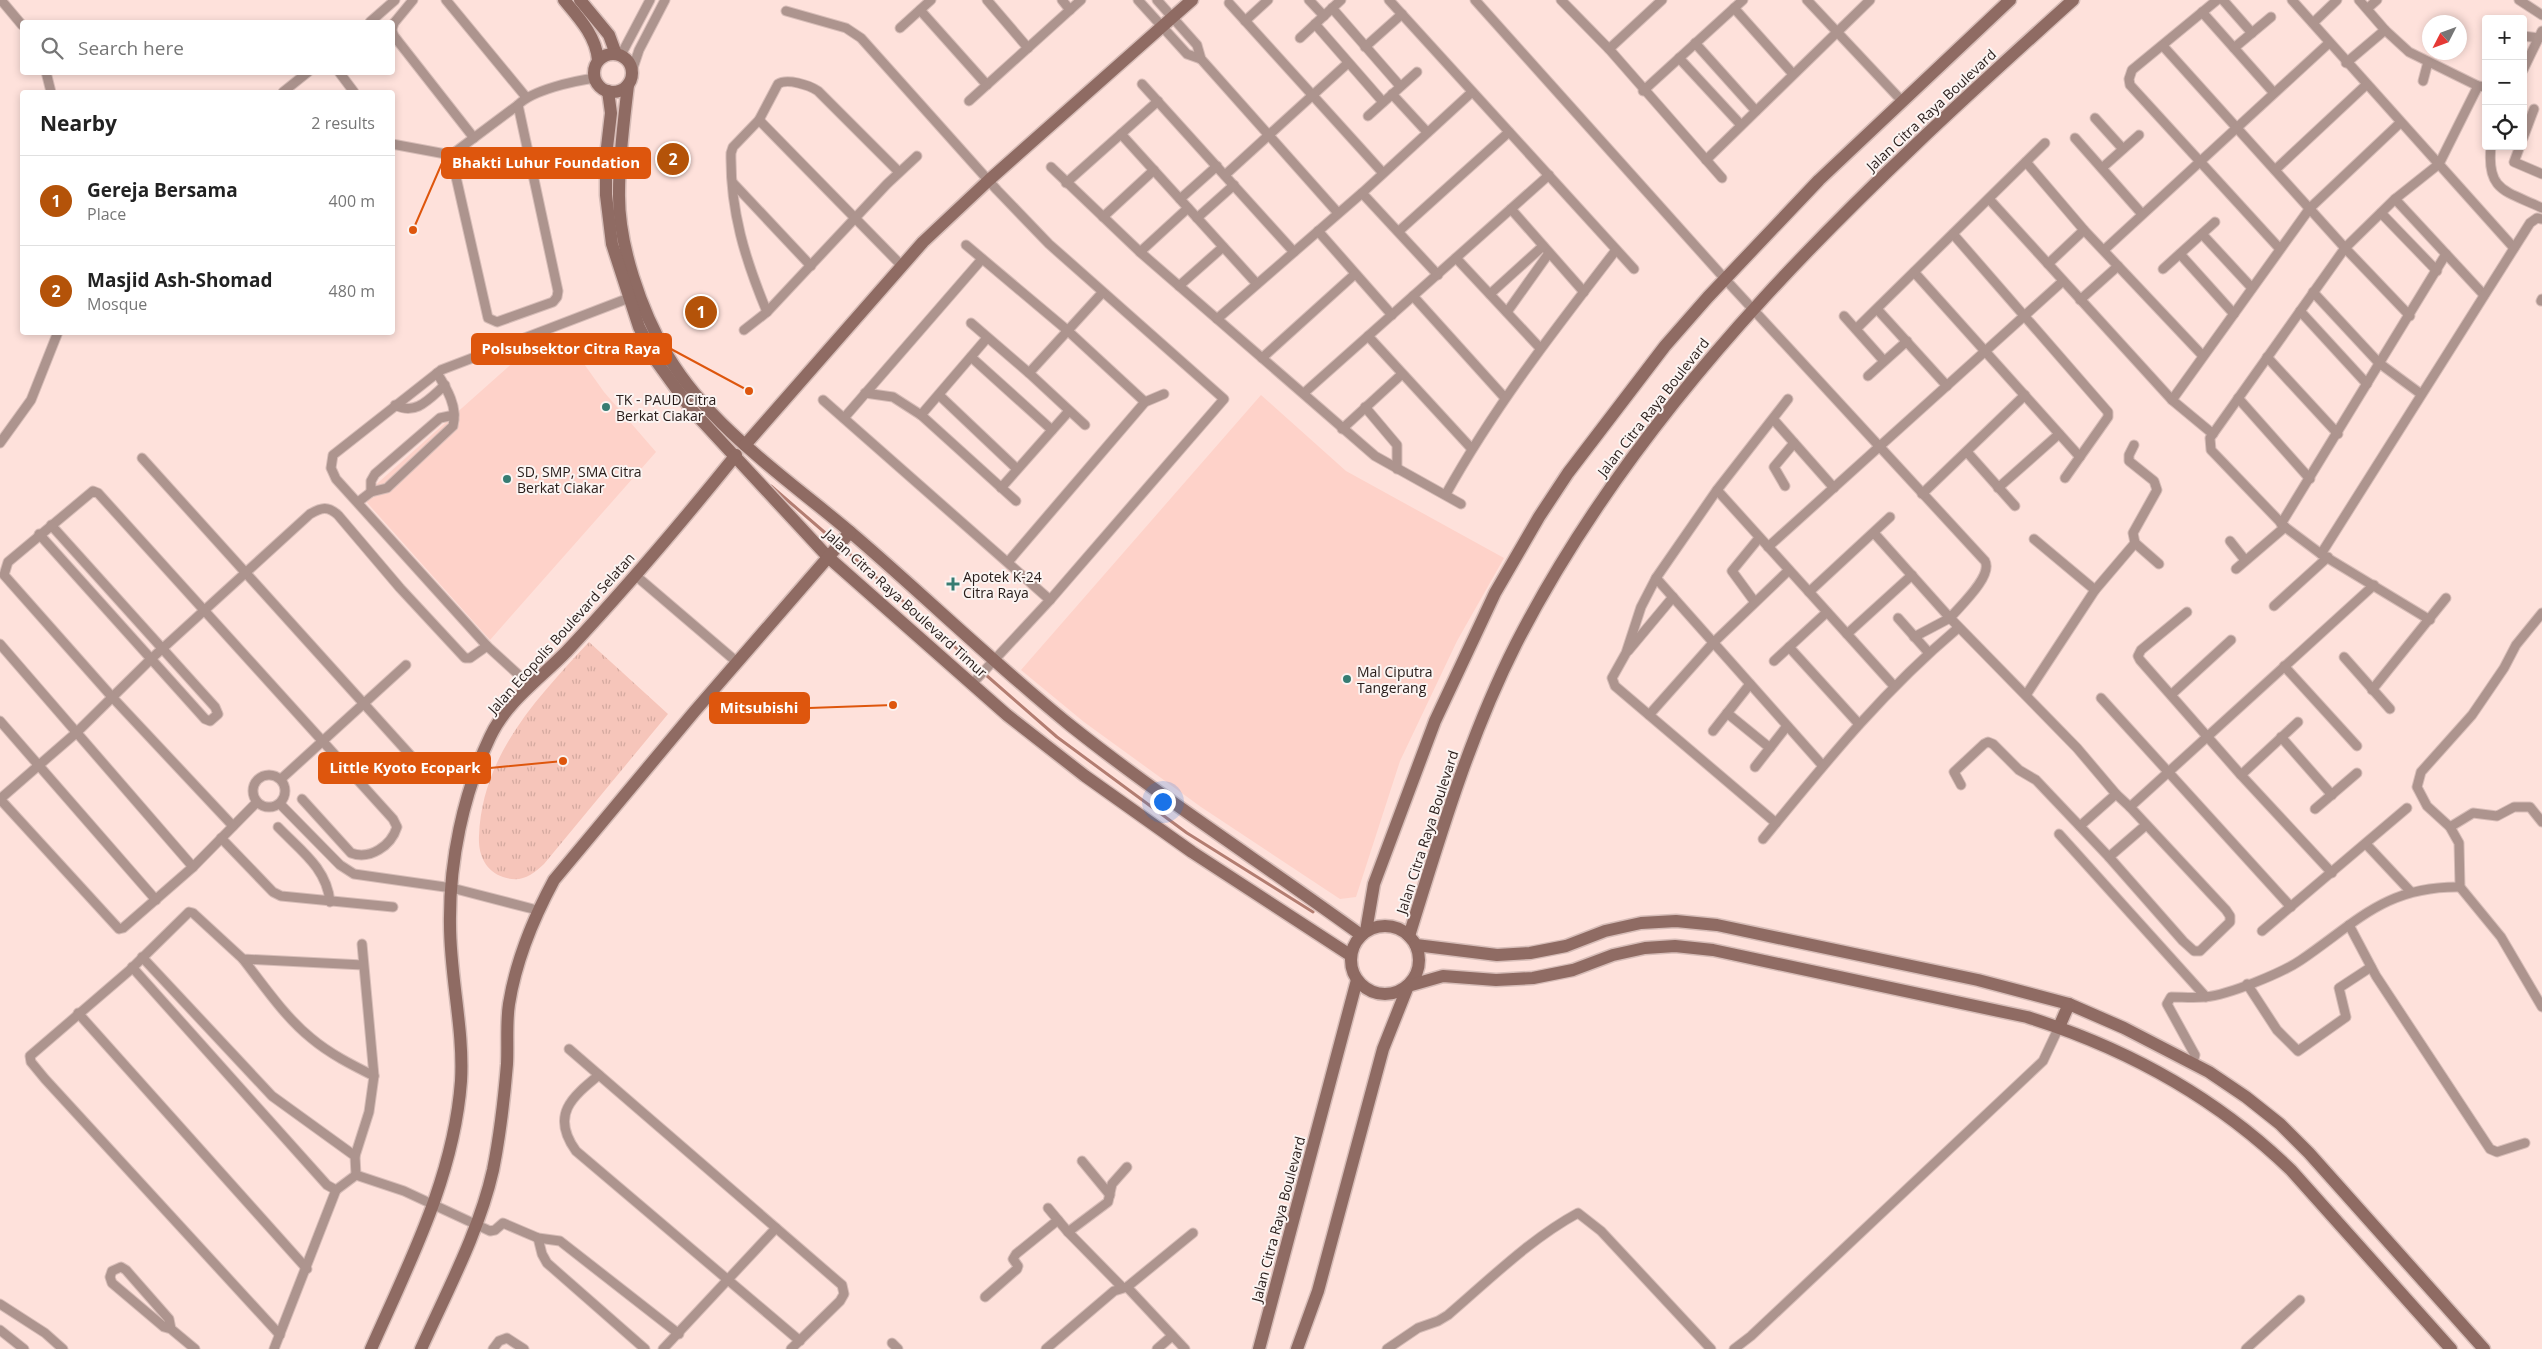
<!DOCTYPE html>
<html lang="en">
<head>
<meta charset="utf-8">
<style>
  :root { --surface:#fff; --page:#f2f2f2; --text:#222; --muted:#767676; --line:#e0e0e0; --accent:#b45309 }
  body { margin:0; font-family:"Open Sans",sans-serif; background:var(--page); color:var(--text) }
  .controls { position:absolute; right:15px; top:15px; display:grid; overflow:hidden; border-radius:5px; box-shadow:0 2px 8px #0003 }
  .controls button { width:45px; height:45px; display:grid; place-items:center; padding:0; border:0; border-bottom:1px solid var(--line); background:var(--surface); color:var(--text); font:25px sans-serif }
  .compass { position:absolute; left:2422px; top:15px; width:45px; height:45px; border-radius:50%; background:var(--surface); box-shadow:0 2px 8px #0003; rotate:228deg }
  .you { position:absolute; left:1162px; top:801px; width:18px; height:18px; margin:-12px; border:4px solid #fff; border-radius:50%; background:#1a73e8; box-shadow:0 0 0 8px #1a73e833 }
  .badge { display:grid; place-items:center; width:32px; height:32px; border-radius:50%; background:var(--accent); color:#fff; font-size:16px; font-weight:700 }
  .pin { position:absolute; translate:-50% -50%; border:2px solid #fff; box-shadow:0 1px 5px #0006 }
  .list { margin:0; padding:0; list-style:none }
  h2 { display:flex; justify-content:space-between; align-items:center; height:65px; margin:0; padding:0 20px; font-size:21px }
  h2 small { font-size:16px; font-weight:400; color:var(--muted) }
  .list li { display:grid; grid-template-columns:32px 1fr auto; gap:15px; align-items:center; box-sizing:border-box; height:90px; padding:0 20px; border-top:1px solid var(--line) }
  .list b { display:block; font-size:19px; white-space:nowrap }
  .list p { margin:0; font-size:16px; white-space:nowrap; color:var(--muted) }
  .list em { font-size:16px; font-style:normal; color:var(--muted) }
  .icon { flex:none; width:28px; height:28px; fill:none; stroke:currentColor; stroke-width:2; stroke-linecap:round; stroke-linejoin:round }
  .map { position:relative; flex:none; width:2542px; height:1349px; overflow:hidden }
  .search { position:absolute; background:var(--surface); box-shadow:0 2px 8px #0003; left:20px; top:20px; width:375px; height:55px; display:flex; align-items:center; gap:12px; box-sizing:border-box; padding:0 18px; border-radius:5px; color:var(--muted); font-size:19px }
  .panel { position:absolute; background:var(--surface); box-shadow:0 2px 8px #0003; left:20px; top:90px; width:375px; height:245px; border-radius:5px }
  .map>svg:first-child { display:block }
  .built { fill:#fed2c9 }
  .grass { fill:url(#grass-tufts) }
  .lines { fill:none; stroke-linecap:round; stroke-linejoin:round }
  .stream { stroke:#b37d71; stroke-width:3 }
  .street-casing { stroke:#d7bdb8; stroke-width:11 }
  .secondary-casing { stroke:#d7bdb8; stroke-width:15 }
  .street { stroke:#ad948e; stroke-width:9 }
  .secondary { stroke:#8f6b63; stroke-width:12 }
  .poi-dot { fill:#377c72; stroke:#fbf4f2; stroke-width:2 }
  .labels { text-anchor:middle; dominant-baseline:central; stroke-width:4; stroke-linejoin:round; paint-order:stroke }
  .street-label { font-size:14px; fill:#271b18; stroke:#fbf4f2 }
  .poi-label { font-size:14px; fill:#271b18; stroke:#fbf4f2; text-anchor:start }
  .leader { fill:none; stroke:#de560d; stroke-width:2 }
  .callout-dot { fill:#de560d; stroke:#fbf4f2; stroke-width:2 }
  .callout { fill:#de560d; stroke:#de560d; stroke-width:2 }
  .callout-label { font-size:15px; text-anchor:middle; font-weight:bold; fill:#fff }
</style>
</head>
<body>
<div class="map">
<svg width="2542" height="1349" viewBox="0 0 2542 1349">
  <defs>
    <pattern id="grass-tufts" width="24" height="20" patternUnits="userSpaceOnUse" patternTransform="scale(1.25)"><rect width="24" height="20" fill="#f6c5ba"/><path d="M3 7l-1-3M5 7V3M7 7l1-3M15 17l-1-3M17 17v-4M19 17l1-3" fill="none" stroke="#d3a99f"/></pattern>
  </defs>
  <rect width="100%" height="100%" fill="#fee1db"/>
  <g class="built">
    <polygon points="567,340 604,392 656,452 490,640 362,497 536,342"/>
    <polygon points="1261,395 1346,471 1504,558 1457,641 1400,761 1356,897 1340,899 1201,807 1084,722 1021,670"/>
  </g>
  <path class="grass" d="M589,642L668,714L544,864C531,876 521,883 503,877C485,871 478,854 479,836C482,755 537,698 589,642Z"/>
  <g class="lines">
    <g class="stream">
      <polyline points="771,486 830,537"/>
      <polyline points="843,548 973,663"/>
      <polyline points="986,675 1057,737 1187,833 1313,912"/>
    </g>
    <g class="street-casing">
      <g id="street">
        <polyline points="1,0 22,25"/>
        <polyline points="446,0 526,97"/>
        <polyline points="987,0 1028,48"/>
        <polyline points="1062,0 1070,10"/>
        <polyline points="1138,0 1187,54 1201,59"/>
        <polyline points="1157,0 1197,45 1201,59 1338,213"/>
        <polyline points="1309,0 1324,16"/>
        <polyline points="1389,0 1634,269"/>
        <path d="M1475,0L1725,279L1985,561C1993,576 1960,606 1950,618L2077,748L2116,794L2130,807L2226,910L2230,916V922L2200,951H2194L2183,941L2109,857L2146,825"/>
        <polyline points="1561,0 1609,49 1722,178"/>
        <polyline points="1807,0 1901,100"/>
        <polyline points="2217,0 2132,70 2129,79 2130,85 2280,249"/>
        <polyline points="2223,0 2252,33"/>
        <polyline points="2292,0 2514,248"/>
        <polyline points="2359,0 2385,30 2409,52 2478,86 2486,87"/>
        <polyline points="2519,0 2542,15"/>
        <polyline points="1229,3 1383,173"/>
        <polyline points="1332,8 1400,86"/>
        <polyline points="1734,8 1793,74"/>
        <polyline points="2368,8 2377,0"/>
        <polyline points="920,10 987,85"/>
        <polyline points="786,11 846,28 861,38 997,190 1049,244 1224,399 1050,600 972,684"/>
        <polyline points="2202,12 2234,48"/>
        <polyline points="2271,17 2234,48 2274,93"/>
        <polyline points="1245,21 1268,0"/>
        <polyline points="370,22 395,0"/>
        <polyline points="2313,23 2337,0"/>
        <polyline points="1315,24 1383,102"/>
        <polyline points="900,28 931,0"/>
        <polyline points="392,29 394,23 413,0"/>
        <polyline points="392,31 394,36 474,138"/>
        <polyline points="2523,36 2539,38"/>
        <polyline points="1300,38 1341,0"/>
        <polyline points="1695,43 1756,111"/>
        <polyline points="2163,46 2345,248 2410,316"/>
        <polyline points="1365,47 1402,14"/>
        <polyline points="1609,49 1662,0"/>
        <polyline points="621,55 650,0"/>
        <polyline points="1679,58 1741,125"/>
        <polyline points="2346,63 2385,30"/>
        <polyline points="2523,70 2542,31"/>
        <polyline points="632,71 639,50 665,0"/>
        <polyline points="46,72 51,92"/>
        <polyline points="339,72 354,92"/>
        <polyline points="2423,81 2428,62"/>
        <polyline points="1142,84 1294,252"/>
        <polyline points="1643,91 1743,0"/>
        <polyline points="283,92 308,72"/>
        <polyline points="1392,94 1427,132"/>
        <polyline points="969,101 1081,0"/>
        <polyline points="1368,116 1417,72"/>
        <polyline points="2095,118 2123,149"/>
        <polyline points="759,120 902,266"/>
        <polyline points="1121,134 1257,284"/>
        <polyline points="2075,138 2142,214"/>
        <polyline points="2523,138 2534,109"/>
        <path d="M392,144L451,155L518,105C532,90 574,81 595,78"/>
        <path d="M2491,146C2486,192 2507,191 2542,208"/>
        <polyline points="2520,146 2514,162 2542,174"/>
        <polyline points="451,155 488,318 497,322 553,302 557,297 558,291 518,105"/>
        <polyline points="1706,160 1870,0"/>
        <polyline points="2026,162 2084,230 2203,356"/>
        <polyline points="1051,167 1140,252 1375,456 1461,504"/>
        <polyline points="2102,168 2139,135"/>
        <polyline points="2275,170 2366,85"/>
        <polyline points="1225,175 1348,63"/>
        <polyline points="733,183 811,266"/>
        <polyline points="1066,183 1158,101"/>
        <polyline points="1362,193 1438,275"/>
        <polyline points="1180,199 1217,166"/>
        <polyline points="1989,199 2172,400 2310,208 2400,123"/>
        <polyline points="2395,199 2484,295"/>
        <polyline points="1511,209 1584,292"/>
        <polyline points="2381,213 2437,271"/>
        <polyline points="1103,217 1154,170"/>
        <polyline points="1197,218 1234,185"/>
        <polyline points="1318,231 1392,315"/>
        <polyline points="1399,231 1509,132"/>
        <polyline points="1953,234 2108,412 2108,417 2065,478"/>
        <polyline points="2202,234 2252,288"/>
        <polyline points="966,245 1067,330 1145,402"/>
        <polyline points="2104,250 2329,43"/>
        <polyline points="1140,252 1188,208"/>
        <polyline points="2180,254 2234,314"/>
        <polyline points="1456,258 1540,348"/>
        <polyline points="2048,264 2084,230"/>
        <polyline points="2163,269 2215,222"/>
        <polyline points="1914,272 2080,457"/>
        <polyline points="1179,286 1223,247"/>
        <polyline points="2313,292 2379,363 2421,394"/>
        <polyline points="1490,294 1543,246"/>
        <polyline points="1413,296 1505,398"/>
        <polyline points="2080,300 2118,266"/>
        <polyline points="2541,301 2542,299"/>
        <polyline points="1877,309 1947,386"/>
        <polyline points="2300,311 2367,384"/>
        <path d="M767,312C745,259 730,211 731,153L733,147L759,120L778,84C787,78 809,85 818,91L899,172"/>
        <polyline points="1507,312 1549,253"/>
        <polyline points="1844,316 1884,361"/>
        <polyline points="1217,319 1362,193 1472,92"/>
        <polyline points="971,323 1029,373 1085,425"/>
        <polyline points="1856,329 2045,143"/>
        <polyline points="744,330 767,312 887,184 917,156"/>
        <polyline points="1368,336 1471,448"/>
        <polyline points="971,357 1052,430"/>
        <polyline points="2267,357 2338,434"/>
        <polyline points="1262,358 1355,274"/>
        <polyline points="1029,373 1102,293"/>
        <polyline points="1868,376 1907,341"/>
        <polyline points="865,393 893,397 921,415 1016,501"/>
        <polyline points="1304,393 1549,175"/>
        <polyline points="939,395 1017,469"/>
        <polyline points="2238,398 2310,479"/>
        <polyline points="823,400 1050,600"/>
        <polyline points="2172,400 2213,434"/>
        <path d="M395,405C416,416 429,399 445,385"/>
        <polyline points="1365,407 1397,445 1397,469"/>
        <polyline points="921,415 987,338"/>
        <polyline points="844,418 982,259"/>
        <polyline points="1773,419 1834,488"/>
        <polyline points="1342,429 1402,374"/>
        <polyline points="0,443 31,400 58,332"/>
        <polyline points="2134,445 2129,455 2129,461 2154,481 2157,490 2133,533 2135,543"/>
        <polyline points="1967,452 2015,506"/>
        <polyline points="142,458 412,757"/>
        <polyline points="1785,486 1774,467 1794,443"/>
        <polyline points="1001,488 1069,411"/>
        <polyline points="1998,488 2059,434"/>
        <polyline points="1717,490 1894,686"/>
        <polyline points="371,492 371,481 375,474 440,418 454,415"/>
        <path d="M1446,494C1495,406 1555,329 1616,250"/>
        <polyline points="1922,494 2025,395"/>
        <path d="M358,502L371,492L387,488L453,426C458,407 447,389 437,373"/>
        <polyline points="2281,524 2446,254"/>
        <polyline points="1874,533 1950,618 1914,637"/>
        <polyline points="39,534 205,719 210,721 218,714 215,707 51,525"/>
        <polyline points="2034,539 2095,590"/>
        <polyline points="2230,541 2245,560"/>
        <polyline points="1768,547 2063,281"/>
        <polyline points="2321,554 2530,223 2537,218 2542,219"/>
        <polyline points="1008,562 1145,402 1164,394"/>
        <polyline points="2236,569 2285,527"/>
        <polyline points="635,575 738,663"/>
        <polyline points="1656,578 1823,766"/>
        <polyline points="1809,592 1890,517"/>
        <polyline points="1754,601 1732,571 1759,538"/>
        <polyline points="2274,606 2328,557"/>
        <polyline points="2187,612 2141,650 2138,656 2140,660 2241,775 2332,873"/>
        <polyline points="2542,613 2516,645 2504,668 2472,715 2421,772 2417,787 2427,806 2450,827 2459,843 2460,887 2501,937 2542,1007"/>
        <polyline points="1898,618 1929,653"/>
        <polyline points="2430,620 2321,554 2285,527 2211,450 2210,438 2345,248 2395,199 2439,164 2478,86"/>
        <polyline points="1847,634 1912,575"/>
        <polyline points="0,644 193,867"/>
        <polyline points="1789,647 1858,723"/>
        <polyline points="1628,651 1673,597"/>
        <polyline points="2344,657 2390,709"/>
        <polyline points="1774,661 1827,612"/>
        <polyline points="2284,666 2357,746"/>
        <polyline points="531,686 487,646 336,479 331,468 333,455 441,370 629,298"/>
        <polyline points="2372,690 2446,598"/>
        <polyline points="2172,694 2231,640"/>
        <polyline points="2026,695 2095,590 2135,543 2159,564"/>
        <polyline points="2101,698 2291,907"/>
        <polyline points="1727,713 1770,748"/>
        <polyline points="1649,715 1713,643 1789,570"/>
        <polyline points="0,721 156,900"/>
        <polyline points="1713,731 1750,684"/>
        <polyline points="2281,737 2332,795"/>
        <polyline points="1755,767 1787,726"/>
        <circle cx="269" cy="791" r="16"/>
        <polyline points="2241,775 2298,722"/>
        <polyline points="281,779 406,665"/>
        <polyline points="1961,785 1954,772 1984,744 1988,742 1993,744 2019,770 2036,780 2109,857"/>
        <path d="M0,799L76,733L152,658L310,514C322,507 328,506 338,515L400,588L465,658H470L487,646"/>
        <polyline points="0,799 119,929 123,928 193,867 257,802"/>
        <polyline points="280,804 340,865 354,874 452,888 537,910"/>
        <polyline points="2130,807 2374,585"/>
        <polyline points="2315,809 2357,773"/>
        <polyline points="1776,823 1615,686 1612,678 1626,653 1641,607 1656,578 1717,490 1788,399"/>
        <path d="M233,826L113,698L4,575L8,562L93,491L98,493L393,819L397,827C391,846 370,860 351,853L302,799"/>
        <polyline points="2080,826 2116,794"/>
        <path d="M278,827C300,850 327,868 330,902"/>
        <polyline points="2450,827 2473,813 2497,816 2514,807 2530,807 2542,822"/>
        <polyline points="2059,834 2206,997"/>
        <polyline points="221,838 273,892 281,896 393,907"/>
        <path d="M1763,839C1826,762 1881,693 1958,628"/>
        <polyline points="2366,844 2411,892"/>
        <polyline points="2349,925 2376,976 2490,1149 2497,1152 2525,1143"/>
        <polyline points="2262,931 2407,808"/>
        <polyline points="142,957 272,1096 355,1156 356,1175"/>
        <path d="M243,959C264,986 285,1017 311,1038C330,1054 352,1065 374,1076"/>
        <polyline points="132,967 327,1185 336,1190 356,1175 404,1191 490,1231 495,1230 503,1223 538,1238 560,1241 679,1334"/>
        <polyline points="2247,984 2277,1030 2298,1051 2346,1017 2339,988 2371,967"/>
        <polyline points="78,1013 307,1269"/>
        <polyline points="569,1049 842,1285 844,1294 840,1301 791,1349"/>
        <path d="M2193,1063L2195,1055L2167,1004L2171,997C2182,997 2194,998 2205,997C2228,995 2282,973 2301,960C2358,921 2386,886 2460,887"/>
        <path d="M599,1075C572,1097 550,1115 576,1151L800,1341"/>
        <polyline points="355,1156 369,1112 374,1076 362,944"/>
        <polyline points="1082,1161 1110,1195"/>
        <polyline points="1048,1208 1068,1232 1122,1287"/>
        <polyline points="1068,1232 1108,1202 1112,1184 1127,1167"/>
        <polyline points="538,1238 542,1254 547,1263 645,1349"/>
        <polyline points="1127,1287 1185,1349"/>
        <polyline points="985,1297 1017,1269 1018,1266 1013,1259 1016,1254 1058,1220"/>
        <polyline points="0,1304 45,1333 63,1349"/>
        <polyline points="171,1329 169,1319 126,1270 121,1267 112,1271 110,1277 112,1283 164,1327 171,1329 195,1349"/>
        <polyline points="0,1330 24,1349"/>
        <polyline points="280,1335 45,1079 31,1062 30,1056 130,970 189,912 193,913 243,959 363,965"/>
        <polyline points="892,1343 898,1349"/>
        <polyline points="274,1349 336,1190"/>
        <polyline points="493,1349 499,1341 507,1338 524,1349"/>
        <polyline points="663,1349 776,1228"/>
        <polyline points="1046,1349 1114,1291 1127,1287 1193,1233"/>
        <polyline points="1157,1349 1172,1336"/>
        <path d="M1387,1349L1418,1328L1438,1321L1448,1315C1489,1280 1530,1239 1578,1213L1601,1231L1711,1349"/>
        <polyline points="1734,1349 1751,1336 2043,1061 2059,1027"/>
        <polyline points="2246,1349 2300,1300"/>
      </g>
    </g>
    <g class="secondary-casing">
      <g id="secondary">
        <path d="M564,0C579,18 596,36 598,60"/>
        <polyline points="580,0 609,35 616,54"/>
        <circle cx="613" cy="73" r="19"/>
        <path d="M628,85C624,120 619,156 619,192C618,244 641,311 668,356C713,431 791,481 856,537C928,599 997,666 1071,726C1164,800 1265,865 1361,935"/>
        <polyline points="608,91 611,113 606,156 606,195 612,244 639,327 657,362 691,409 828,557 1007,715 1085,776 1192,852 1350,955"/>
        <polyline points="745,445 923,242 989,180 1192,0"/>
        <circle cx="1385" cy="960" r="34"/>
        <polyline points="1366,931 1374,884 1435,721 1495,593 1539,517 1568,473 1665,346 1708,297 1819,180 2010,0"/>
        <path d="M1409,936C1440,836 1469,737 1516,644C1647,388 1862,190 2073,0"/>
        <polyline points="1416,945 1497,955 1530,953 1566,946 1605,931 1641,923 1676,921 1717,925 1978,980 2069,1004 2124,1028 2209,1072 2246,1097 2280,1124 2309,1153 2484,1349"/>
        <polyline points="2059,1027 2069,1004"/>
        <path d="M371,1349C409,1263 454,1177 461,1081C464,1029 450,977 450,925C449,862 463,794 490,737C506,702 541,678 567,651C626,588 682,522 736,455"/>
        <path d="M421,1349C447,1291 479,1232 493,1170C500,1135 504,1100 507,1064C508,1045 506,1023 509,1004C516,960 533,919 554,880L694,712L850,532"/>
        <polyline points="1259,1349 1357,980"/>
        <path d="M1297,1349L1318,1291L1383,1049L1408,986L1443,976L1496,980L1533,978L1573,970L1613,955L1645,948L1675,946L1713,950L2027,1017C2126,1048 2217,1098 2291,1170L2451,1349"/>
      </g>
    </g>
    <use href="#street" class="street"/>
    <use href="#secondary" class="secondary"/>
  </g>
  <g class="poi-dot">
    <circle cx="606" cy="407" r="5"/>
    <circle cx="507" cy="479" r="5"/>
    <path d="M950.5 576.5h5v5h5v5h-5v5h-5v-5h-5v-5h5z"/>
    <circle cx="1347" cy="679" r="5"/>
  </g>
  <g class="labels">
    <g class="street-label">
      <text transform="translate(1931 110) rotate(-43)">Jalan Citra Raya Boulevard</text>
      <text transform="translate(1653 407) rotate(-52)">Jalan Citra Raya Boulevard</text>
      <text transform="translate(906 603) rotate(42)">Jalan Citra Raya Boulevard Timur</text>
      <text transform="translate(561 633) rotate(-48)">Jalan Ecopolis Boulevard Selatan</text>
      <text transform="translate(1427 832) rotate(-72)">Jalan Citra Raya Boulevard</text>
      <text transform="translate(1278 1219) rotate(-75)">Jalan Citra Raya Boulevard</text>
    </g>
    <g class="poi-label">
      <text x="616" y="399">TK - PAUD Citra<tspan x="616" dy="16">Berkat Ciakar</tspan></text>
      <text x="517" y="471">SD, SMP, SMA Citra<tspan x="517" dy="16">Berkat Ciakar</tspan></text>
      <text x="963" y="576">Apotek K-24<tspan x="963" dy="16">Citra Raya</tspan></text>
      <text x="1357" y="671">Mal Ciputra<tspan x="1357" dy="16">Tangerang</tspan></text>
    </g>
  </g>
  <path class="leader" d="M413 230L442 163M749 391L671 349M893 705L809 708M563 761L490 768"/>
  <g class="callout-dot">
    <circle cx="413" cy="230" r="5"/>
    <circle cx="749" cy="391" r="5"/>
    <circle cx="893" cy="705" r="5"/>
    <circle cx="563" cy="761" r="5"/>
  </g>
  <g class="callout">
    <rect x="442" y="148" width="208" height="30" rx="5"/>
    <rect x="472" y="334" width="199" height="30" rx="5"/>
    <rect x="710" y="693" width="99" height="30" rx="5"/>
    <rect x="319" y="753" width="171" height="30" rx="5"/>
  </g>
  <g class="callout-label">
    <text x="546" y="168">Bhakti Luhur Foundation</text>
    <text x="571" y="354">Polsubsektor Citra Raya</text>
    <text x="759" y="713">Mitsubishi</text>
    <text x="405" y="773">Little Kyoto Ecopark</text>
  </g>
</svg>
<div class="controls">
<button>+</button>
<button>−</button>
<button><svg class="icon" aria-label="locate" viewBox="0 0 24 24"><circle cx="12" cy="12" r="6"/><path d="M12 2v4M12 18v4M2 12h4M18 12h4"/></svg></button>
</div>
<svg class="compass" viewBox="-18 -18 36 36"><path d="M0-13l5 13h-10z" fill="#e53935"/><path d="M0 13l5-13h-10z" fill="#767676"/></svg>
<div class="you"></div>
<div class="pin badge" style="left:701px;top:312px">1</div>
<div class="pin badge" style="left:673px;top:159px">2</div>
<div class="search"><svg class="icon" aria-label="search" viewBox="0 0 24 24"><circle cx="10" cy="10" r="6"/><path d="M15 15l6 6"/></svg>Search here</div>
<section class="panel">
<h2>Nearby<small>2 results</small></h2>
<ul class="list">
<li><span class="badge">1</span><div><b>Gereja Bersama</b><p>Place</p></div><em>400 m</em></li>
<li><span class="badge">2</span><div><b>Masjid Ash-Shomad</b><p>Mosque</p></div><em>480 m</em></li>
</ul>
</section>
</div>
</body>
</html>
